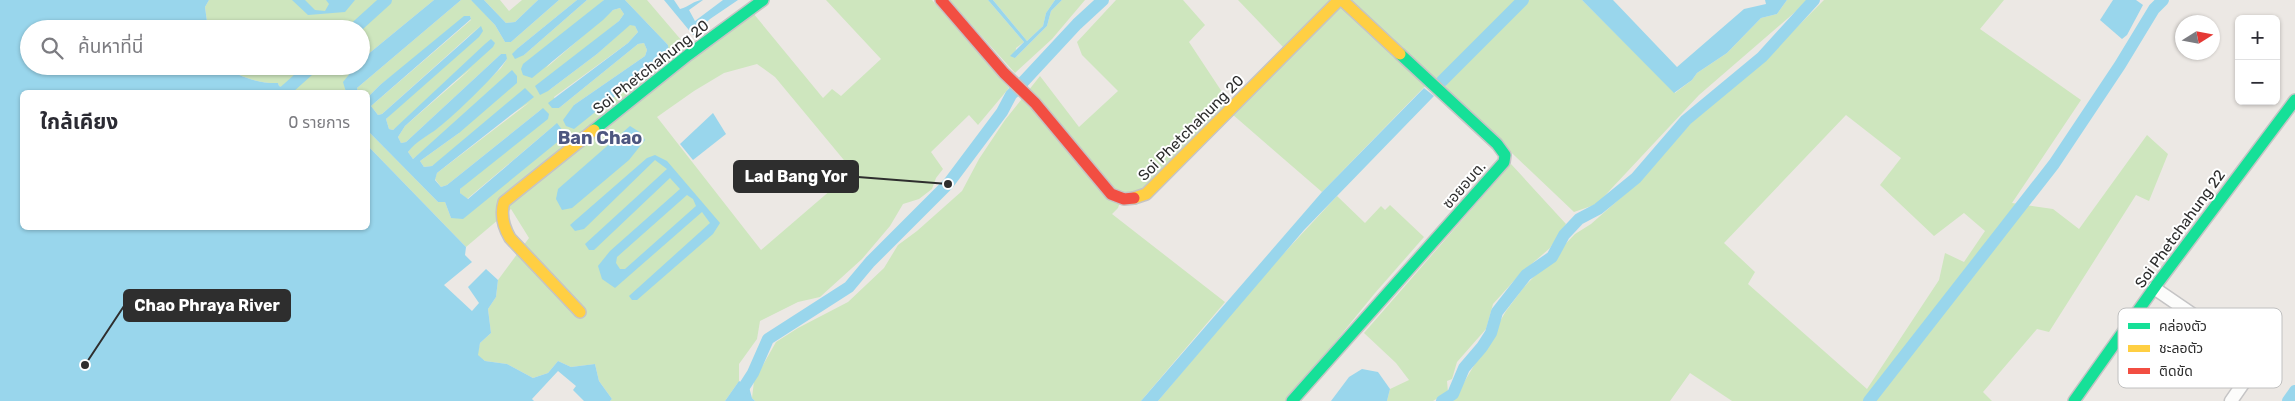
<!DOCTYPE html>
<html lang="th">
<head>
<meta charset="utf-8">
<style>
  :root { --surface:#fff; --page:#f7f7f7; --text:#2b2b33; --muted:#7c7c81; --line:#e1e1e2 }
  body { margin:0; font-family:Rubik,"Noto Sans Thai",sans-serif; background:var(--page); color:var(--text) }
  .controls { position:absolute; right:15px; top:15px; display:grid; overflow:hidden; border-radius:8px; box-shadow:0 1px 4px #0004 }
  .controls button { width:45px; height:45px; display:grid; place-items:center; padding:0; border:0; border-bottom:1px solid var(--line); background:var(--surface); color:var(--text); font:25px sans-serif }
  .compass { position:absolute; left:2175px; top:15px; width:45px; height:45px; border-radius:50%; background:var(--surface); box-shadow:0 1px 4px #0004; rotate:79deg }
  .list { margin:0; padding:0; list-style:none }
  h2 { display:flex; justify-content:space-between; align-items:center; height:65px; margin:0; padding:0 20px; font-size:21px }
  h2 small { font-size:16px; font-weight:400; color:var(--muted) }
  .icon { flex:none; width:28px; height:28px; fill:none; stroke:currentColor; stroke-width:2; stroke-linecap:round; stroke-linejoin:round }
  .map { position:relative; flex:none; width:2295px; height:401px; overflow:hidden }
  .search { position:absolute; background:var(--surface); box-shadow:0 1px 4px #0004; left:20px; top:20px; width:350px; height:55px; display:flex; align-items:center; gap:12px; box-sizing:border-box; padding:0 18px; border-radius:28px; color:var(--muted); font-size:19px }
  .panel { position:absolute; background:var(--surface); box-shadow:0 1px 4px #0004; left:20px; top:90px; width:350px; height:140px; border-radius:8px }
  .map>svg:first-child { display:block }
  .green { fill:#cee6be; fill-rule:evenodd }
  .water { fill:#99d6ec; fill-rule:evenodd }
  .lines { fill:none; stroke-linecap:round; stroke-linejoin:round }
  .canal { stroke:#99d6ec; stroke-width:12 }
  .street-casing { stroke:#c5c4c5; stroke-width:15 }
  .fast-casing { stroke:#c5c4c5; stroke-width:14 }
  .slow-casing { stroke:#c5c4c5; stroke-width:14 }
  .jam-casing { stroke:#c5c4c5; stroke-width:14 }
  .street { stroke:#fcfcfb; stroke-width:12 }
  .fast { stroke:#16e098; stroke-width:11 }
  .slow { stroke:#ffcf43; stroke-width:11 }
  .jam { stroke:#f24e42; stroke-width:11 }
  .labels { text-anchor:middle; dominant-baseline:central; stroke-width:4; stroke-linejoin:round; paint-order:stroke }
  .street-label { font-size:15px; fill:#2e2e2e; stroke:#fff }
  .quarter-label { font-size:18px; font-weight:bold; fill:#4d5680; stroke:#fff }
  .key { fill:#fff; stroke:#c0c0c0; stroke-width:1 }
  .key-label { font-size:14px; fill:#2e2e2e }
  .leader { fill:none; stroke:#2e2e2e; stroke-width:2 }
  .callout-dot { fill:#2e2e2e; stroke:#fff; stroke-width:2 }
  .callout { fill:#2e2e2e; stroke:#2e2e2e; stroke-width:2 }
  .callout-label { font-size:16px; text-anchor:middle; font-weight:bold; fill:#fff }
</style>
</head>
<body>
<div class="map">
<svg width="2295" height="401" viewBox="0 0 2295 401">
  <rect width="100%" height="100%" fill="#ece8e4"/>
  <g class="green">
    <polygon points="209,0 434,0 361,60 361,29 208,29 205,7"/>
    <path d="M461,0H471L474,2L495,25L505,42H511L559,0H577L518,48L524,55L587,0H604L546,68L613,10L620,8L624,14L619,21L575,57L548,91L597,54L630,24L635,26L638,32L628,43L554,97L559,108L638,44L644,43L647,50L645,56L574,105L573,128L637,77L662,60L668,45L625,0H647L688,48L753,13L823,98L832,89L841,96L881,59L826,0H932L1009,88L978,125L969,115L931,152L943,169L936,178L932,189L919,199L903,204L890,226L862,259L820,297L798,302L760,321L757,339L739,364V381L725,401H610L612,399L599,381L595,364L571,367L558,361L548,373L533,378L507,364L485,361L477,355L480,343L491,333L488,309L496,297L498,280L529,238L511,209L466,247L368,146V131L438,202H445L451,218L557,123L467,199L460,193V189L543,108L447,185L441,187L435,179L437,173L530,102L432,166L424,167L420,161L459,133L440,136L413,159L408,152L413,145L439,127L501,68L507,59L501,54L406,142L401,143L398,137L405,126L473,67L393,130L389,129L386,119L480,26L382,114L378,115L371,106L471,20L470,16L380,85L368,97V92H358L357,88ZM757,64L775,77L853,171L761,250L657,117L694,91L724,73Z"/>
    <polygon points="484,0 500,0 509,11 522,0 538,0 515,22 506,23"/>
    <polygon points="949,0 988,0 1024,42 1016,48 1015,58 1047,26 1051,11 1062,0 1085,0 1052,39 1015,73"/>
    <polygon points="993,0 1055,0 1046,13 1043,26 1027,41"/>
    <polygon points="1116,0 1183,0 1205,25 1189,42 1228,101 1143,193 1123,193 1118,208 1112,214 1225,302 1141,401 755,401 752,398 754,381 776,342 798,328 848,302 884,268 898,245 917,231 962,191 979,159 1005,120 1040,76 1079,127 1118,91 1082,55 1077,42"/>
    <polygon points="1238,0 1582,0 1675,93 1692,80 1697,73 1727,53 1761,18 1777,14 1787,0 1809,0 1699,95 1597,204 1574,212 1433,78 1322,192 1232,114 1283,47"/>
    <path d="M1824,0H2004L1980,29L2081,100L2012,203L2053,209L2079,229L2147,135L2168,154L2149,201L2136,195L2049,332L2037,329L1983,392L1992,401H1732L1690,373L1670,401H1453L1506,311L1524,287L1575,234L1591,224L1641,180L1698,115L1761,63ZM1846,115L1901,158L1880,185L1934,236L1964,213L1985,231L1964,262L1945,253L1939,280L1867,389L1748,284L1755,272L1724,243Z"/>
    <path d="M225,66H356L344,82L346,92H294L279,86L278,83C262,84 237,77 225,66Z"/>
    <polygon points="1511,164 1566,224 1550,248 1520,274 1493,304 1486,329 1457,362 1452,379 1447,381 1448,392 1433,401 1387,401 1390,389 1409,380 1396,363 1364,333"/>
    <polygon points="1337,196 1365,223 1381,206 1385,210 1390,205 1424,237 1375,293 1287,401 1158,401 1261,278"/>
  </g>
  <g class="water">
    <path d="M0,0H209L205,7L208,29H29V66H225C237,77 262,84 278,83L279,86L294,92H22V228H368V146L466,247L465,255L472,262L444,285L472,311L479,303L468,287L486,269L498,280L496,297L488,309L491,333L480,343L478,355L485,361L507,364L533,378L548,373L558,361L571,367L595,364L599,381L612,399L610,401H584L573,390L576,386L558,371L532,399L534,401H0Z"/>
    <polygon points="292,0 305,0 315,10 325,11 329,4 326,0 355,0 345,12 308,15"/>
    <polygon points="434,0 461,0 357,88 358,92 346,92 343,82 356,66 361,66 361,60"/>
    <polygon points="471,0 484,0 506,23 515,22 538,0 559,0 511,42 505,42 495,25"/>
    <polygon points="577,0 587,0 524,55 515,59 512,54 518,48"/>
    <polygon points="604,0 625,0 668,45 669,53 574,129 566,126 563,120 574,105 645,56 647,50 644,43 638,44 559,108 552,108 548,103 628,43 638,32 635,26 630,25 597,54 548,91 540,95 535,86 619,21 624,14 620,8 613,10 603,20 532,78 523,75 521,69 523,64"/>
    <path d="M664,0H674L680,9C689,7 694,0 703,0L689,10L695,21L723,0H738L710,19L693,35Z"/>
    <polygon points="988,0 993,0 1027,41 1043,26 1046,13 1055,0 1062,0 1051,11 1047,26 1015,58 1010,56 1024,42"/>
    <polygon points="1582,0 1613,0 1677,67 1744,9 1766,4 1765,0 1787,0 1777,14 1761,18 1727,53 1697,73 1692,80 1674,93"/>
    <polygon points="2113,0 2136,0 2143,5 2127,35 2122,39 2100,20"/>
    <path d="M464,16H470L471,19L371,106L378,115L382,114L481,26L483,31L479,37L386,119L389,129L393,130L485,44L491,39L495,43L493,47L405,126L398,137L401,143L406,142L501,54H506L507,59C493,78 457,113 438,128C428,136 416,141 408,152L413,159L512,70L517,76V83L459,133L420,161L424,167L432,166L525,88L534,97L437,173L435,180L441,187L447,185L543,108L549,114L548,119L460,189V193L468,199L557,123L566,135L463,219L451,218L445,202H438L368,131V97L380,85Z"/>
    <polygon points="1424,88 1434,96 1304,230 1158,401 1141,401 1322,192"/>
    <polygon points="713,113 726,134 693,160 680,144"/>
    <polygon points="630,126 641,133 645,140 629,160 572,208 562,210 556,199 558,189"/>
    <path d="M655,155L667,161L720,223L713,234L637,300H632L629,296L710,223L702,212L615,288L602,279L598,266L610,251L680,189L670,178L594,250H589L585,244L667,169L655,160L584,229L575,231L570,225L647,158ZM687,195L693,199L696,206L625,269H620L616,263L617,257Z"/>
    <polygon points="1362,369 1378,372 1390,389 1387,401 1331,401 1349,377"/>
    <polygon points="739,381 749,387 752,398 755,401 725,401"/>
  </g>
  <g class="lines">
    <g class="canal">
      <polyline points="354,29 386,0"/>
      <polyline points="1442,81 1523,0"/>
      <polyline points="284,92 313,66"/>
      <polyline points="735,401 753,373 768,339 849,287 870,262 948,184 1002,112 1011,95 1077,24 1103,0"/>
      <polyline points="1442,401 1453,394 1464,368 1482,347 1491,333 1497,312 1526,275 1552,257 1564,235 1579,219 1598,209 1636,178 1686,120 1762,57 1814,0"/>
      <polyline points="1869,401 2054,164 2120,65 2154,9 2163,0"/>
      <polyline points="2288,401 2295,391"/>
    </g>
    <g class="street-casing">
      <polyline id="street" points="2154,288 2227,338 2256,365 2231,401"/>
    </g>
    <g class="fast-casing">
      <g id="fast">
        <polyline points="594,130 688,55 763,0"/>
        <polyline points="1292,401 1504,162 1505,155 1497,144 1400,54"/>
        <polyline points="2074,401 2157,284 2295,100"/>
      </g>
    </g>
    <g class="slow-casing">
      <g id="slow">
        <polyline points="1342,0 1400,54"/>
        <polyline points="1134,198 1146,194 1339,0"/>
        <path d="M580,312L510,238C503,226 500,215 504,202L594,130"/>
      </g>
    </g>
    <g class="jam-casing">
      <polyline id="jam" points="941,0 1004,73 1035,103 1111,194 1124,199 1134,198"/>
    </g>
    <use href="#street" class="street"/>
    <use href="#fast" class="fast"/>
    <use href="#slow" class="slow"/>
    <use href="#jam" class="jam"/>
  </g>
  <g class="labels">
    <g class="street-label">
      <text transform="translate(651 67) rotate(-38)">Soi Phetchahung 20</text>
      <text transform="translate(1191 128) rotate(-45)">Soi Phetchahung 20</text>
      <text transform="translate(1464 185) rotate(-49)">ซอยอบต.</text>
      <text transform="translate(2180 229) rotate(-54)">Soi Phetchahung 22</text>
    </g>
    <g class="quarter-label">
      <text x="600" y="138">Ban Chao</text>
    </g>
  </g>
  <rect x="2118" y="308" width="164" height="80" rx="8" class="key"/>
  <rect x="2128" y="323" width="22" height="6" fill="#16e098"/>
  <rect x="2128" y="345" width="22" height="7" fill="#ffcf43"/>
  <rect x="2128" y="368" width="22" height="6" fill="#f24e42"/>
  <g class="key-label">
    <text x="2159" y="331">คล่องตัว</text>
    <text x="2159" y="353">ชะลอตัว</text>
    <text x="2159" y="376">ติดขัด</text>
  </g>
  <path class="leader" d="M948 184L858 177M85 365L124 306"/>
  <g class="callout-dot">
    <circle cx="948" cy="184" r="5"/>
    <circle cx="85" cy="365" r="5"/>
  </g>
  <g class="callout">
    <rect x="734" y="161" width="124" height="31" rx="5"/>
    <rect x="124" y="290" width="166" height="31" rx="5"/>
  </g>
  <g class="callout-label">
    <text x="796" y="182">Lad Bang Yor</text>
    <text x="207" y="311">Chao Phraya River</text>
  </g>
</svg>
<div class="controls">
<button>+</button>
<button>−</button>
</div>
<svg class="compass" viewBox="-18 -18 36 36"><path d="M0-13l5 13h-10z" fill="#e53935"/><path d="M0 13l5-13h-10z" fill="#7c7c81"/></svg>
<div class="search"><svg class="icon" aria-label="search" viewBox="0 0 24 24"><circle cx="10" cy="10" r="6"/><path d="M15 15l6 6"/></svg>ค้นหาที่นี่</div>
<section class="panel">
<h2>ใกล้เคียง<small>0 รายการ</small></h2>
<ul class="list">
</ul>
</section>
</div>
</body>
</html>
